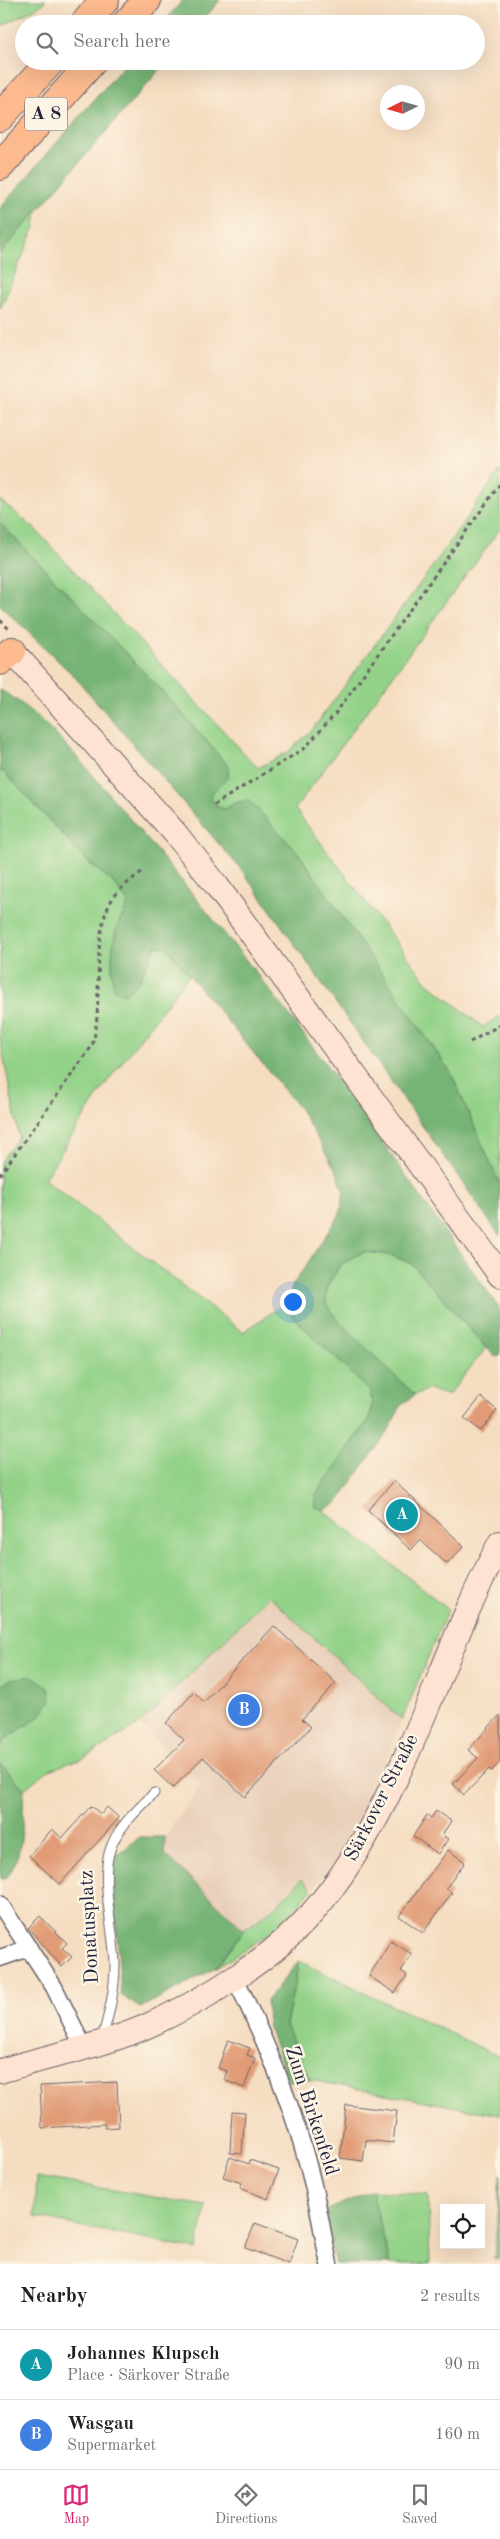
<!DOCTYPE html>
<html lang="en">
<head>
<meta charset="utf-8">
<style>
  :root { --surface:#fff; --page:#f6f6f6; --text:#202124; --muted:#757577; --line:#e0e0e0; --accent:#db2777 }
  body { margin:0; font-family:"Old Standard TT",serif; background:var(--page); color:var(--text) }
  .controls { position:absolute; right:15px; bottom:15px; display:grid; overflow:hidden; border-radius:0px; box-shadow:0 5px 20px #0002 }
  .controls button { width:45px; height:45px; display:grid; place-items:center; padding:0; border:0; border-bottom:1px solid var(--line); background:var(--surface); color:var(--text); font:25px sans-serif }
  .compass { position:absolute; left:380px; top:85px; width:45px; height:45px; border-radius:50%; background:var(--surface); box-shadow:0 5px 20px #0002; rotate:265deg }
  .you { position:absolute; left:292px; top:1301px; width:18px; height:18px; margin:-12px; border:4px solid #fff; border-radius:50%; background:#1a73e8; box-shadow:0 0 0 8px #1a73e833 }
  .badge { display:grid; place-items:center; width:32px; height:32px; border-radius:50%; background:var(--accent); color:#fff; font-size:16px; font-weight:700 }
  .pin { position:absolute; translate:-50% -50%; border:2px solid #fff; box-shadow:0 1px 5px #0006 }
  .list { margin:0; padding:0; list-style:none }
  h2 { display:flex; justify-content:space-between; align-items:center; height:65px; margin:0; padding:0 20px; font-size:21px }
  h2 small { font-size:16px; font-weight:400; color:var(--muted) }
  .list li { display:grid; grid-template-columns:32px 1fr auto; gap:15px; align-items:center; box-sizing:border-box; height:70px; padding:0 20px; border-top:1px solid var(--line) }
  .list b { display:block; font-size:19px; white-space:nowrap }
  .list p { margin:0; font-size:16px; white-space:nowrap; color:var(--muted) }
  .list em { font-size:16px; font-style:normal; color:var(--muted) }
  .icon { flex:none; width:28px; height:28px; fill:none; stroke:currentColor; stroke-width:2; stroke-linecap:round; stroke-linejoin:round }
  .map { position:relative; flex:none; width:500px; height:2264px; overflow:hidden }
  .search { position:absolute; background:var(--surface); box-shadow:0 5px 20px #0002; left:15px; right:15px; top:15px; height:55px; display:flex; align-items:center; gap:12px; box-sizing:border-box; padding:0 18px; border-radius:28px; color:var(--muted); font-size:19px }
  .sheet { height:205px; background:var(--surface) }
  nav { display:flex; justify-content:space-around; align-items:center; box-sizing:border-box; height:70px; border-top:1px solid var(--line); background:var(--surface); font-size:14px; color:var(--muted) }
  nav a { display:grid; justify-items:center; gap:2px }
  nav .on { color:var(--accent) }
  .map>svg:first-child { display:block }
  .built { fill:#e8ceb7 }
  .green { fill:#93d288; stroke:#5a7a62 }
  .forest { fill:#76b474; stroke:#4c6b58 }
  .building { fill:#e19b76 }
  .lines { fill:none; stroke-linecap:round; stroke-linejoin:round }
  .lane-casing { stroke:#6c636a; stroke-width:11 }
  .street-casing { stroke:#6c636a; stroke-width:19 }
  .secondary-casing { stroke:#6c636a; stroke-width:26 }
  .highway-casing { stroke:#6c636a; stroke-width:30 }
  .path { stroke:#6c636a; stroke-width:3; stroke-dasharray:4 4; stroke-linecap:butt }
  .lane { stroke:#fff; stroke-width:9 }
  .street { stroke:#fff; stroke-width:16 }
  .secondary { stroke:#fee3d2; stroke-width:24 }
  .highway { stroke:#fcba8e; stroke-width:28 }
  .labels { text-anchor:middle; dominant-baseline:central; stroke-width:5; stroke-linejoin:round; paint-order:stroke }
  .shield { fill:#fcf5e5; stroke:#63616e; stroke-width:1 }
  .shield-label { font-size:19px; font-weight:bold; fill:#22223b }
  .street-label { font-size:20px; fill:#22223b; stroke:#fcf5e5 }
</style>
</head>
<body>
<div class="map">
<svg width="500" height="2264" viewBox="0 0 500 2264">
  <rect width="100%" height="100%" fill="#fcf5e5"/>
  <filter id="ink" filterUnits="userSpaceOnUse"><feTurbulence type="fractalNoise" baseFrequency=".02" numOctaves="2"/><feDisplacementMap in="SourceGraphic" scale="10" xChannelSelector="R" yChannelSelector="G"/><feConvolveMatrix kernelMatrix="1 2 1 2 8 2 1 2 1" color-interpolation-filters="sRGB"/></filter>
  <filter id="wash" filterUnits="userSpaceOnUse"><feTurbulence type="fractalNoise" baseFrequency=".0096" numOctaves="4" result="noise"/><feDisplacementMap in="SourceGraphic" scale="20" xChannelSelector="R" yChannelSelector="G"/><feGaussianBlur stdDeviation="1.12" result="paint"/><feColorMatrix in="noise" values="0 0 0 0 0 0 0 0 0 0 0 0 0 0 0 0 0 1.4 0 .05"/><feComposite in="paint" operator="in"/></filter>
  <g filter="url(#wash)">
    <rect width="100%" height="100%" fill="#f5ddc1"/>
    <polygon class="built" points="269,1596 402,1720 359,1822 333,1865 312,1889 302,1879 274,1908 244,1930 165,1854 165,1837 201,1785 140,1724"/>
    <g class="green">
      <polygon points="0,0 45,0 43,4 0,27"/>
      <polygon points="37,211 35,227 0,309 0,254"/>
      <polygon points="500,470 500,529 295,809 427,982 483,1027 500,1016 500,1185 451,1073 296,850 248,800 235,803 225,809 218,807 210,797 213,792 228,777 229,767 165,694 0,523 0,500 34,528 258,768 288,752 312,730 430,570"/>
      <path d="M0,771L4,772L88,862L113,882L128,902C126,911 120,918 117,927C111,947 111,968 114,989L137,984L156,946L166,947L189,975L104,1086L44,1179L243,1332L286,1303L294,1318L370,1391L372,1403L370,1418L316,1494L314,1506L323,1510L448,1609L402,1720L269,1596L140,1724L83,1758L47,1771L24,1789L0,1763V1746L8,1737L39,1717L10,1679L0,1687V1162L19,1137L0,1039Z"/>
      <polygon points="363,1252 391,1255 412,1264 486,1348 448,1396 429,1389 415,1395 339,1322 326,1304 327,1287 340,1265"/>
      <polygon points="302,1879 312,1889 293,1911 267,1935 215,1969 244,1930 274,1908"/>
      <polygon points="299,1961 500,2057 500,2115 310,2080 286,2025"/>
      <polygon points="37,2177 206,2206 197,2250 35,2217"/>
      <polygon points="372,2191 428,2195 430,2264 390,2264"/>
    </g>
    <g class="forest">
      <polygon points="183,0 220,0 200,24 162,24"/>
      <polygon points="128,61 167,61 0,254 0,208"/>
      <polygon points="0,523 165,694 229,767 228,777 213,792 210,797 218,807 225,809 235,803 248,800 296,850 451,1073 500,1185 500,1236 245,874 74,676 0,605"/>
      <path d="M0,690C44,712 97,781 130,819C199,901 267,984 330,1070C388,1149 443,1230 500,1309V1356H494L412,1264L391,1255L363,1252L340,1265L327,1287L326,1304L339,1322L415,1395L402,1404L388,1431L337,1503L323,1510L314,1506L316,1494L370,1418L372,1403L370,1391L294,1318L286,1303L293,1285L340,1214L344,1192L337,1172L300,1109L166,947L156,946L137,984L124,994L114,989C111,968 111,947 117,927C120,918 127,911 128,902L113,882L88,862L4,772L0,771Z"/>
      <polygon points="32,1676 49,1687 51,1700 39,1717 8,1737 0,1746 0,1687 10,1679"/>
      <path d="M0,1763L24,1789C22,1817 25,1854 7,1877L0,1878Z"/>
      <polygon points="140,1837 165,1837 165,1854 244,1930 214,1969 140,2008 121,1995 112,1859"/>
      <polygon points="299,1961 286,2025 310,2080 289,2082 269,2030 266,2001"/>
      <polygon points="500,2175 500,2258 494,2259 494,2258"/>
      <polygon points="372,2191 390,2264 335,2264 324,2211"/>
    </g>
    <g id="blocks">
      <g class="building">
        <polygon points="481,1397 497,1410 481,1431 464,1418"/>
        <polygon points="394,1481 464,1546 447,1564 420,1540 411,1550 368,1510"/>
        <polygon points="274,1626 336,1683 302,1719 311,1727 245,1797 203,1757 173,1788 154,1770 184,1740 166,1723 194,1692 204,1702"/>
        <polygon points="500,1715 500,1762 492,1771 489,1769 464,1795 453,1784 478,1758 468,1750"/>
        <polygon points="91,1806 101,1814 107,1807 119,1818 60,1884 29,1856 52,1829 62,1838"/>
        <polygon points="436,1811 451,1821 442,1835 448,1839 438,1854 413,1836 427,1815 431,1818"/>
        <polygon points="448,1850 465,1862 446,1888 452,1893 423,1933 399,1916"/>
        <polygon points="40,1916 67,1943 62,1948 72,1957 62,1967 28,1928"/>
        <polygon points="391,1941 412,1954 401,1971 407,1975 395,1993 369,1976"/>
        <polygon points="228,2040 250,2048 247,2055 255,2058 244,2088 224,2080 227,2071 218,2068"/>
        <polygon points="117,2082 119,2127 105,2128 105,2124 42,2128 40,2086"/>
        <polygon points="346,2105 397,2111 393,2143 366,2140 363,2161 340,2158"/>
        <polygon points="232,2111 245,2112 242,2154 230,2153"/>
        <polygon points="230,2157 249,2164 250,2160 279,2170 268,2199 240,2188 242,2183 223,2177"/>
        <polygon points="255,2223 298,2239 289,2264 245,2248"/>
      </g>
    </g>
  </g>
  <g filter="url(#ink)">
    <use href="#blocks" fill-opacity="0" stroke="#6c636a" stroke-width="1"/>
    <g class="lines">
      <g class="lane-casing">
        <path id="lane" d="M102,2039C109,2014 115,1991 115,1964C114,1932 100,1879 110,1850C117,1827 138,1810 154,1793"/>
      </g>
      <g class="street-casing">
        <g id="street">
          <polyline points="0,1904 54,1987 84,2048"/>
          <polyline points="0,1958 29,1948"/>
          <path d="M235,1978C267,2043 295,2110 312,2181C319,2208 323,2237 329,2264"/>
        </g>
      </g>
      <g class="secondary-casing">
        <g id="secondary">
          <polyline points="12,651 175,833 217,886 500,1275"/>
          <path d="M0,2071C48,2056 98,2047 145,2027C201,2002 273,1959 313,1912C404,1805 435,1665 500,1543"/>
        </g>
      </g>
      <g class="highway-casing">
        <g id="highway">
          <polyline points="84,24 105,0"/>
          <polyline points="126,24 147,0"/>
          <polyline points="0,117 51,61"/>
          <polyline points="0,166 93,61"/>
          <polyline points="0,661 12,651"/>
        </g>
      </g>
      <g class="path">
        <polyline points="0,620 11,631"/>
        <polyline points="214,805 305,748 335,714 500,484"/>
        <polyline points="470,1042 500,1025"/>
        <path d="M0,1175L92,1046C105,1003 89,935 113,898C121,887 134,878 144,870"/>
      </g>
      <use href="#lane" class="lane"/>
      <use href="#street" class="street"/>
      <use href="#secondary" class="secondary"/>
      <use href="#highway" class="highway"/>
    </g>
  </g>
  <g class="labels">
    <rect class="shield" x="25" y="97.5" width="42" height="33" rx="4"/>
    <g class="shield-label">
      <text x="46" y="114">A 8</text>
    </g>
    <g class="street-label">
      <text transform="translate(382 1798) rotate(-63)">Särkover Straße</text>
      <text transform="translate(90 1927) rotate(-93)">Donatusplatz</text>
      <text transform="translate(311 2111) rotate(72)">Zum Birkenfeld</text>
    </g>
  </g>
</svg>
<div class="controls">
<button><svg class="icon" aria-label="locate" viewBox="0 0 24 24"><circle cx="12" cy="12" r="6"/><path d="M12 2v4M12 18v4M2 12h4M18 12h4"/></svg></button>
</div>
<svg class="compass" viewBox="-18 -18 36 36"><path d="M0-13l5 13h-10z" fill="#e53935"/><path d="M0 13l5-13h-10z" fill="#757577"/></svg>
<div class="you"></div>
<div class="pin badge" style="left:402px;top:1515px;background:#0f9aa8">A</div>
<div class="pin badge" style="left:244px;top:1710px;background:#3f7fe0">B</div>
<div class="search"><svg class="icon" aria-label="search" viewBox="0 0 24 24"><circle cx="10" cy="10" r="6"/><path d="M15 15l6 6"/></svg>Search here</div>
</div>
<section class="sheet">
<h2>Nearby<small>2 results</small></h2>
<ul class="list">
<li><span class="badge" style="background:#0f9aa8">A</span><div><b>Johannes Klupsch</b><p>Place · Särkover Straße</p></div><em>90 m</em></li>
<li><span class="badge" style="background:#3f7fe0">B</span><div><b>Wasgau</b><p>Supermarket</p></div><em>160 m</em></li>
</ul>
</section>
<nav>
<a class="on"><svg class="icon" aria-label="map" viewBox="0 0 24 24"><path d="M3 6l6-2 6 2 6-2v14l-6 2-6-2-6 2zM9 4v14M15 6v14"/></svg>Map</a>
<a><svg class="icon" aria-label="directions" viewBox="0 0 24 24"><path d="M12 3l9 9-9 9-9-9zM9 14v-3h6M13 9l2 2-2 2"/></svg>Directions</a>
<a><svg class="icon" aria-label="saved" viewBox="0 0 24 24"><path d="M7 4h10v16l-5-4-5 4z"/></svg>Saved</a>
</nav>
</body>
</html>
